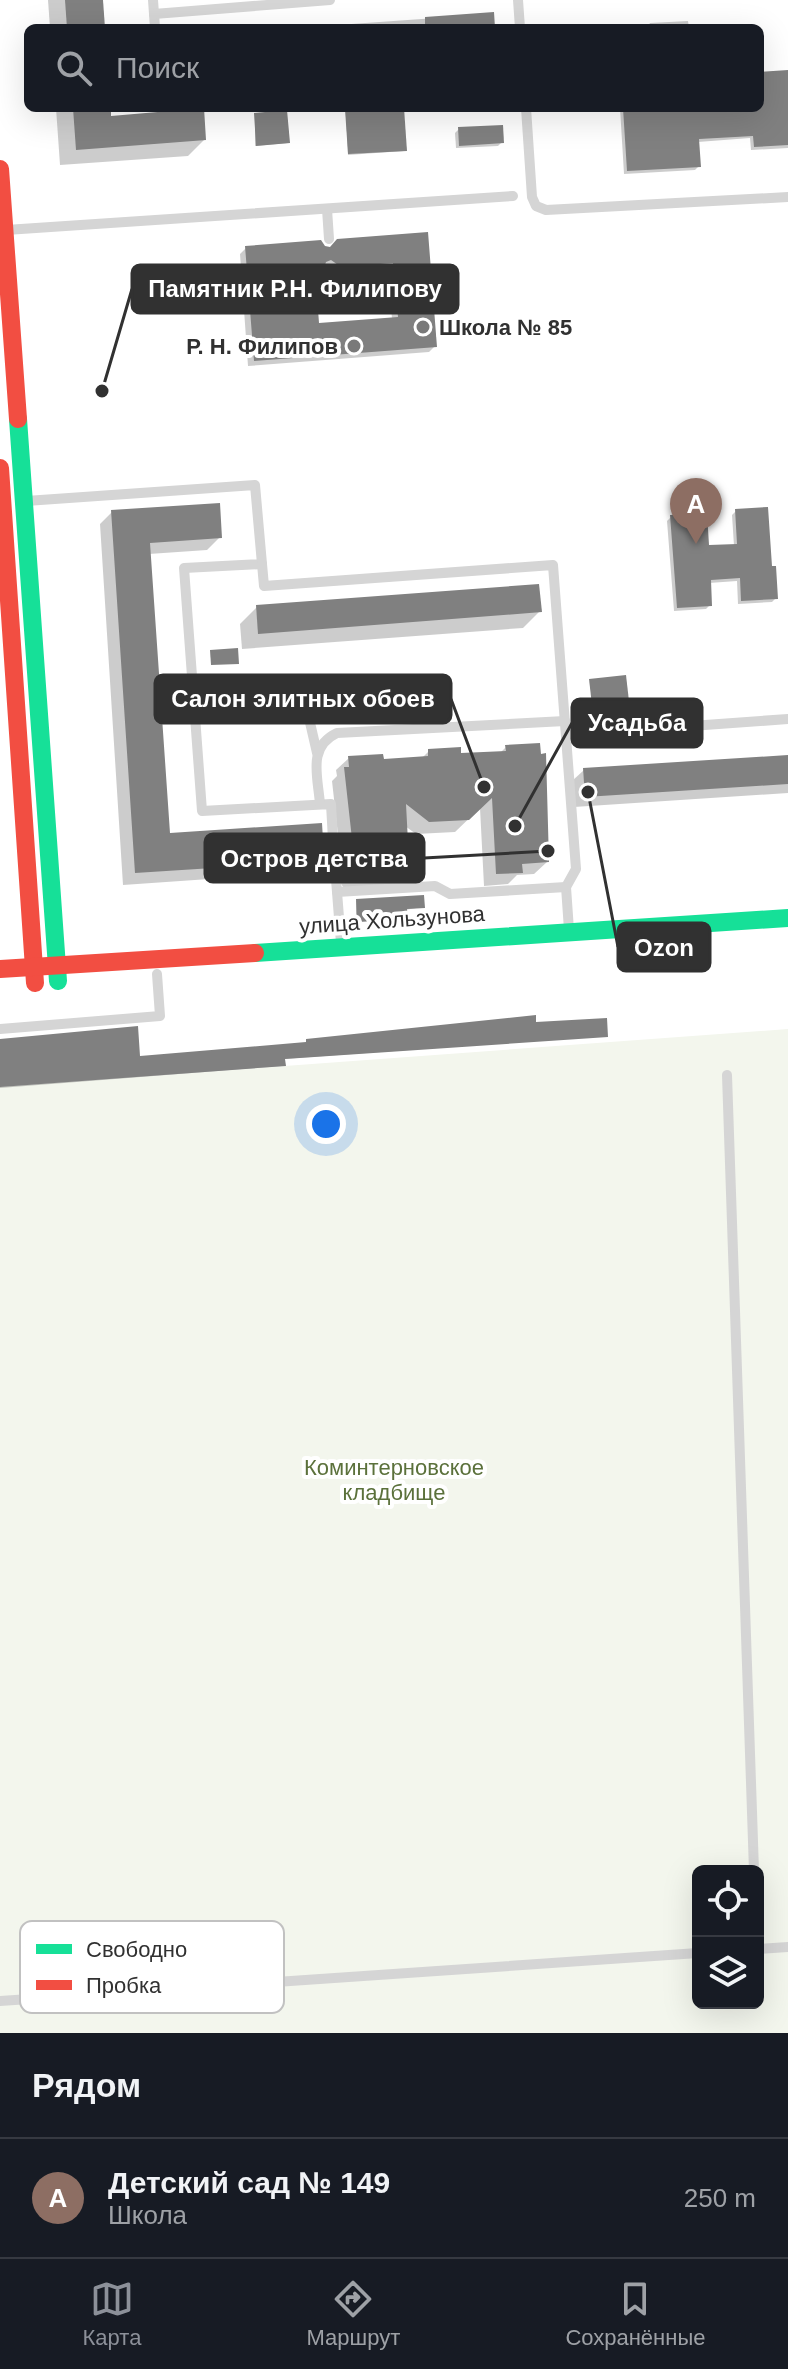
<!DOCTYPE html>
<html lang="ru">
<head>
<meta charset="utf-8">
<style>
  :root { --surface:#171b24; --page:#20242c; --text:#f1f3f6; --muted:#9ea1a6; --line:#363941; --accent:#8c9099 }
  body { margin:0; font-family:Arial,sans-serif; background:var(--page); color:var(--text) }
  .controls { position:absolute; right:24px; bottom:24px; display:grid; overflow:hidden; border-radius:12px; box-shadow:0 8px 32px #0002 }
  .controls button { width:72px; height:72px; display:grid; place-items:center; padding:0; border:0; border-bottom:2px solid var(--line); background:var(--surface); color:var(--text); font:40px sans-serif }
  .you { position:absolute; left:326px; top:1124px; width:28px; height:28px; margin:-20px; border:6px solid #fff; border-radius:50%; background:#1a73e8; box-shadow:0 0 0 12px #1a73e833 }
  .badge { display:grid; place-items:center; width:52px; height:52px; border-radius:50%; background:var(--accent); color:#fff; font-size:26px; font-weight:700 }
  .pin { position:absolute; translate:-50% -66px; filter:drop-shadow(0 2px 4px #0008) }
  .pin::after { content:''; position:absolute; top:42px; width:28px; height:24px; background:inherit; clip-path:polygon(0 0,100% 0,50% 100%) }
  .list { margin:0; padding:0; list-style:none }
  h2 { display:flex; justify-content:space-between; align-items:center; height:104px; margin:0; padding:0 32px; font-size:34px }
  h2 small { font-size:26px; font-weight:400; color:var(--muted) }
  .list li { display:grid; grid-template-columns:52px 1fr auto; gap:24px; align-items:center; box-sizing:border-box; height:120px; padding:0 32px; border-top:2px solid var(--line) }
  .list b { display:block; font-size:30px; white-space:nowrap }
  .list p { margin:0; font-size:26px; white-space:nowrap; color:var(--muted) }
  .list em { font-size:26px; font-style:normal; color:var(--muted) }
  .icon { flex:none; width:44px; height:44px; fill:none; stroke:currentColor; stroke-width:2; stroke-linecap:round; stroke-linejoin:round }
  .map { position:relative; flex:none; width:788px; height:2033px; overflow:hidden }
  .search { position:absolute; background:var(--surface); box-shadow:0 8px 32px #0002; left:24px; right:24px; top:24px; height:88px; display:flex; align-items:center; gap:20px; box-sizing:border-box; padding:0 28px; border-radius:12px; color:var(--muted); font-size:30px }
  .sheet { height:224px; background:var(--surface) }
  nav { display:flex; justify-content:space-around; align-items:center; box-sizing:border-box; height:112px; border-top:2px solid var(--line); background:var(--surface); font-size:22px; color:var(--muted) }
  nav a { display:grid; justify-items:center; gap:4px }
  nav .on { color:var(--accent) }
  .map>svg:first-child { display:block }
  .green { fill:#f3f6ed; fill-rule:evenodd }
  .shadow { fill:#0003; fill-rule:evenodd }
  .building { fill:#808080; fill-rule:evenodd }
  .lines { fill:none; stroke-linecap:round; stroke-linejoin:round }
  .lane { stroke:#d5d5d5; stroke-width:10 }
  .fast { stroke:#16e098; stroke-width:18 }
  .jam { stroke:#f24e42; stroke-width:18 }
  .poi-dot { fill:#797979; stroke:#fff; stroke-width:3 }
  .labels { text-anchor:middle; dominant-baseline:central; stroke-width:8; stroke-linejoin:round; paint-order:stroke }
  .poi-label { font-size:22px; font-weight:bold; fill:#313131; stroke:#fff; text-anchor:start }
  .street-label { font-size:22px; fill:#313131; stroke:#fff }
  .park-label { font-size:22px; fill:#5b713b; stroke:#fff }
  .key { fill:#fff; stroke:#c1c1c1; stroke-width:2 }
  .key-label { font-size:22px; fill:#313131 }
  .leader { fill:none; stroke:#313131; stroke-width:3 }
  .callout-dot { fill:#313131; stroke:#fff; stroke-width:3 }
  .callout { fill:#313131; stroke:#313131; stroke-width:3 }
  .callout-label { font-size:24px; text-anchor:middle; font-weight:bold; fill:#fff }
</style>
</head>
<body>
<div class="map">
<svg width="788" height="2033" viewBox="0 0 788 2033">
  <rect width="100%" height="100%" fill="#fff"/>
  <path class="green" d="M788,1029V2033H0V1087ZM698,1871H758V2003H698Z"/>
  <g class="shadow">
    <polygon points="48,0 101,0 103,28 50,28"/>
    <polygon points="492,14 493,28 295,28"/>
    <polygon points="688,21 689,28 647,28 650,23"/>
    <polygon points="788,72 788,148 751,150 750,138 698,142 699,166 695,170 624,174 620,108 760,108 760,74"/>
    <polygon points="56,108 109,108 110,118 204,140 188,156 60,165"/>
    <polygon points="402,108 404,151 348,155 346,111"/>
    <polygon points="255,115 288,143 255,146"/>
    <polygon points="459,129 502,142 498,146 456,148 455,133"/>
    <path d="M426,234L435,346L429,352L248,366L240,254L246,248L330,249ZM323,265L335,272L388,268L392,319L318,325L313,274Z"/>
    <polygon points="736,511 770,568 776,598 772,602 738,604 737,581 709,583 710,605 706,609 674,611 667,521 671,517 707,547 734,546 732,515"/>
    <polygon points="112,512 220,537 207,550 149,554 168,835 321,842 333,850 339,844 332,781 337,776 336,770 349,758 382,761 421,759 429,751 459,755 500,753 506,747 547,862 534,874 517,875 508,884 484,886 480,808 455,832 416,834 405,826 408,879 395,891 348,894 337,878 330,878 325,871 317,872 312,877 312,872 123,885 100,524"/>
    <polygon points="257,607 540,611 523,628 242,649 240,624"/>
    <polygon points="788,757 788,793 574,807 572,781 584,770"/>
    <polygon points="356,901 422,907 405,910 404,919 356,922"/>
    <polygon points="535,1024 606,1036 283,1059 282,1066 0,1088 0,1041 138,1058"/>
  </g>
  <g class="building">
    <polygon points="65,0 103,0 105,28 67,28"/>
    <polygon points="494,12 495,28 425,28 425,17"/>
    <polygon points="788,70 788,145 754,147 753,136 699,139 701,167 627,171 623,108 760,108 760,72"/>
    <polygon points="73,108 111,108 111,116 204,108 206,140 76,150"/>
    <polygon points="404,108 407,151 348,154 345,109"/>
    <polygon points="287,110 290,143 256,146 254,113"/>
    <polygon points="503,125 504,143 459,146 458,127"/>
    <path d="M428,232L437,347L254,361L245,246L321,240L325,246L330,247L337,239ZM331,260L341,267L393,263L398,317L319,323L315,269L324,268L326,262Z"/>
    <polygon points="220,503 222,538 150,543 170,833 322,823 323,840 334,848 340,844 341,839 352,839 344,767 349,767 348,756 383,754 384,759 428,756 428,749 461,747 461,753 506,751 505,745 540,743 541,754 546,753 549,862 522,864 523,873 496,874 492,798 469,820 429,822 406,804 410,880 361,883 350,866 343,866 335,859 330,861 327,867 324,867 324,861 135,873 111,510"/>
    <polygon points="768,507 772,566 776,566 778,599 741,601 740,578 711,580 712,606 677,608 670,515 707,513 709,545 737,544 735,509"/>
    <polygon points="539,584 542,612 258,634 256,605"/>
    <polygon points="238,648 239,664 211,665 210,650"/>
    <polygon points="626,675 630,710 593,714 589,679"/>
    <polygon points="788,755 788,784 585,797 583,768"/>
    <polygon points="424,895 425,908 407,909 408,919 357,922 356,899"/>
    <polygon points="536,1015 536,1022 607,1018 608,1037 285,1059 286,1066 0,1087 0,1039 138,1026 140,1056 306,1042 306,1039"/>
  </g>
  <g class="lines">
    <g class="lane">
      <polyline points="153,0 155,28"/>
      <polyline points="518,0 520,28"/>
      <polyline points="154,14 330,0"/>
      <polyline points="526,108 532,197 536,206 546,210 788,197"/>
      <polyline points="327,209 329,239"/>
      <polyline points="6,230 513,196"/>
      <polyline points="332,268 346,285 377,284"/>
      <polyline points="26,501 255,485 262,564 184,568 202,811 331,804 333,840"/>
      <polyline points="262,564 264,586 553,565 576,869 566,887 569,930"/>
      <polyline points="300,679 317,753"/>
      <polyline points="566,735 788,719"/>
      <path d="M320,804C318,777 307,747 337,733L565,721"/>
      <polyline points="335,867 337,892"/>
      <polyline points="341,943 337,892 435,886 450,894 566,887"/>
      <polyline points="0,1029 160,1016 157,974"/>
      <polyline points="727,1075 754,1871"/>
      <polyline points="758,1949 788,1947"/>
      <polyline points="0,2001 698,1953"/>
    </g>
    <g class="fast">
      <polyline points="18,419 58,981"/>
      <polyline points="255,953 788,918"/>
    </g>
    <g class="jam">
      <polyline points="0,169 18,419"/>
      <polyline points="0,468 35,983"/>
      <polyline points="0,969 255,953"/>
    </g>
  </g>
  <g class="poi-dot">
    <circle cx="423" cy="327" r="8"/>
    <circle cx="354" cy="346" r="8"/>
  </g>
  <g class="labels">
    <g class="poi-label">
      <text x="439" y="327">Школа № 85</text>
      <text x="338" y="346" text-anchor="end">Р. Н. Филипов</text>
    </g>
    <g class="street-label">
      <text transform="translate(392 920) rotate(-4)">улица Хользунова</text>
    </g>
    <g class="park-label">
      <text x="394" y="1467">Коминтерновское<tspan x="394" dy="25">кладбище</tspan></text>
    </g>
  </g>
  <rect x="20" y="1921" width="264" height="92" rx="12" class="key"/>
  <rect x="36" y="1944" width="36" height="10" fill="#16e098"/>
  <rect x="36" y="1980" width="36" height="10" fill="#f24e42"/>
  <g class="key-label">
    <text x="86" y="1957">Свободно</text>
    <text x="86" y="1993">Пробка</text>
  </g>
  <path class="leader" d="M102 391L132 289M484 787L451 699M515 826L572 723M548 851L424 858M588 792L618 947"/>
  <g class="callout-dot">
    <circle cx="102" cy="391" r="8"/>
    <circle cx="484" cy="787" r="8"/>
    <circle cx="515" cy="826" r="8"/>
    <circle cx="548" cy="851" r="8"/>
    <circle cx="588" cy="792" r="8"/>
  </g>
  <g class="callout">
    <rect x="132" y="265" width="326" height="48" rx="8"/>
    <rect x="155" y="675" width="296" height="48" rx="8"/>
    <rect x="572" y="699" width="130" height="48" rx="8"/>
    <rect x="205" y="834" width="219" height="48" rx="8"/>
    <rect x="618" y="923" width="92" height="48" rx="8"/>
  </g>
  <g class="callout-label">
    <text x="295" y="297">Памятник Р.Н. Филипову</text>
    <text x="303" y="707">Салон элитных обоев</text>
    <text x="637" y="731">Усадьба</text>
    <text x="314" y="867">Остров детства</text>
    <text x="664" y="956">Ozon</text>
  </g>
</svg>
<div class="controls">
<button><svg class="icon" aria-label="locate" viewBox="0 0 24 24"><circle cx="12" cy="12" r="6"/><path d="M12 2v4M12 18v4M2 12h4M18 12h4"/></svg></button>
<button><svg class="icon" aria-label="layers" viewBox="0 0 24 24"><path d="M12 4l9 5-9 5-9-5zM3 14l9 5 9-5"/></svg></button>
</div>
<div class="you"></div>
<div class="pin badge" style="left:696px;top:544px;background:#8d6e63">A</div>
<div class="search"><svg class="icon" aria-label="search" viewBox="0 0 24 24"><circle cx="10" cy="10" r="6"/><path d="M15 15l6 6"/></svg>Поиск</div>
</div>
<section class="sheet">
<h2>Рядом<small></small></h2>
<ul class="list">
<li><span class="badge" style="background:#8d6e63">A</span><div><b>Детский сад № 149</b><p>Школа</p></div><em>250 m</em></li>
</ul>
</section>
<nav>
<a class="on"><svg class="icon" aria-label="map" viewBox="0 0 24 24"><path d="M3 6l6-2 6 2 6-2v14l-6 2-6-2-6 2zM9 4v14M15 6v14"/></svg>Карта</a>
<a><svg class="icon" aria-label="directions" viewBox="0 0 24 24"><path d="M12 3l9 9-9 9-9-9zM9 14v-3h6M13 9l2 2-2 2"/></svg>Маршрут</a>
<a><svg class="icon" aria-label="saved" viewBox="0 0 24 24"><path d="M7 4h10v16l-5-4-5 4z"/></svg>Сохранённые</a>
</nav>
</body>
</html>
